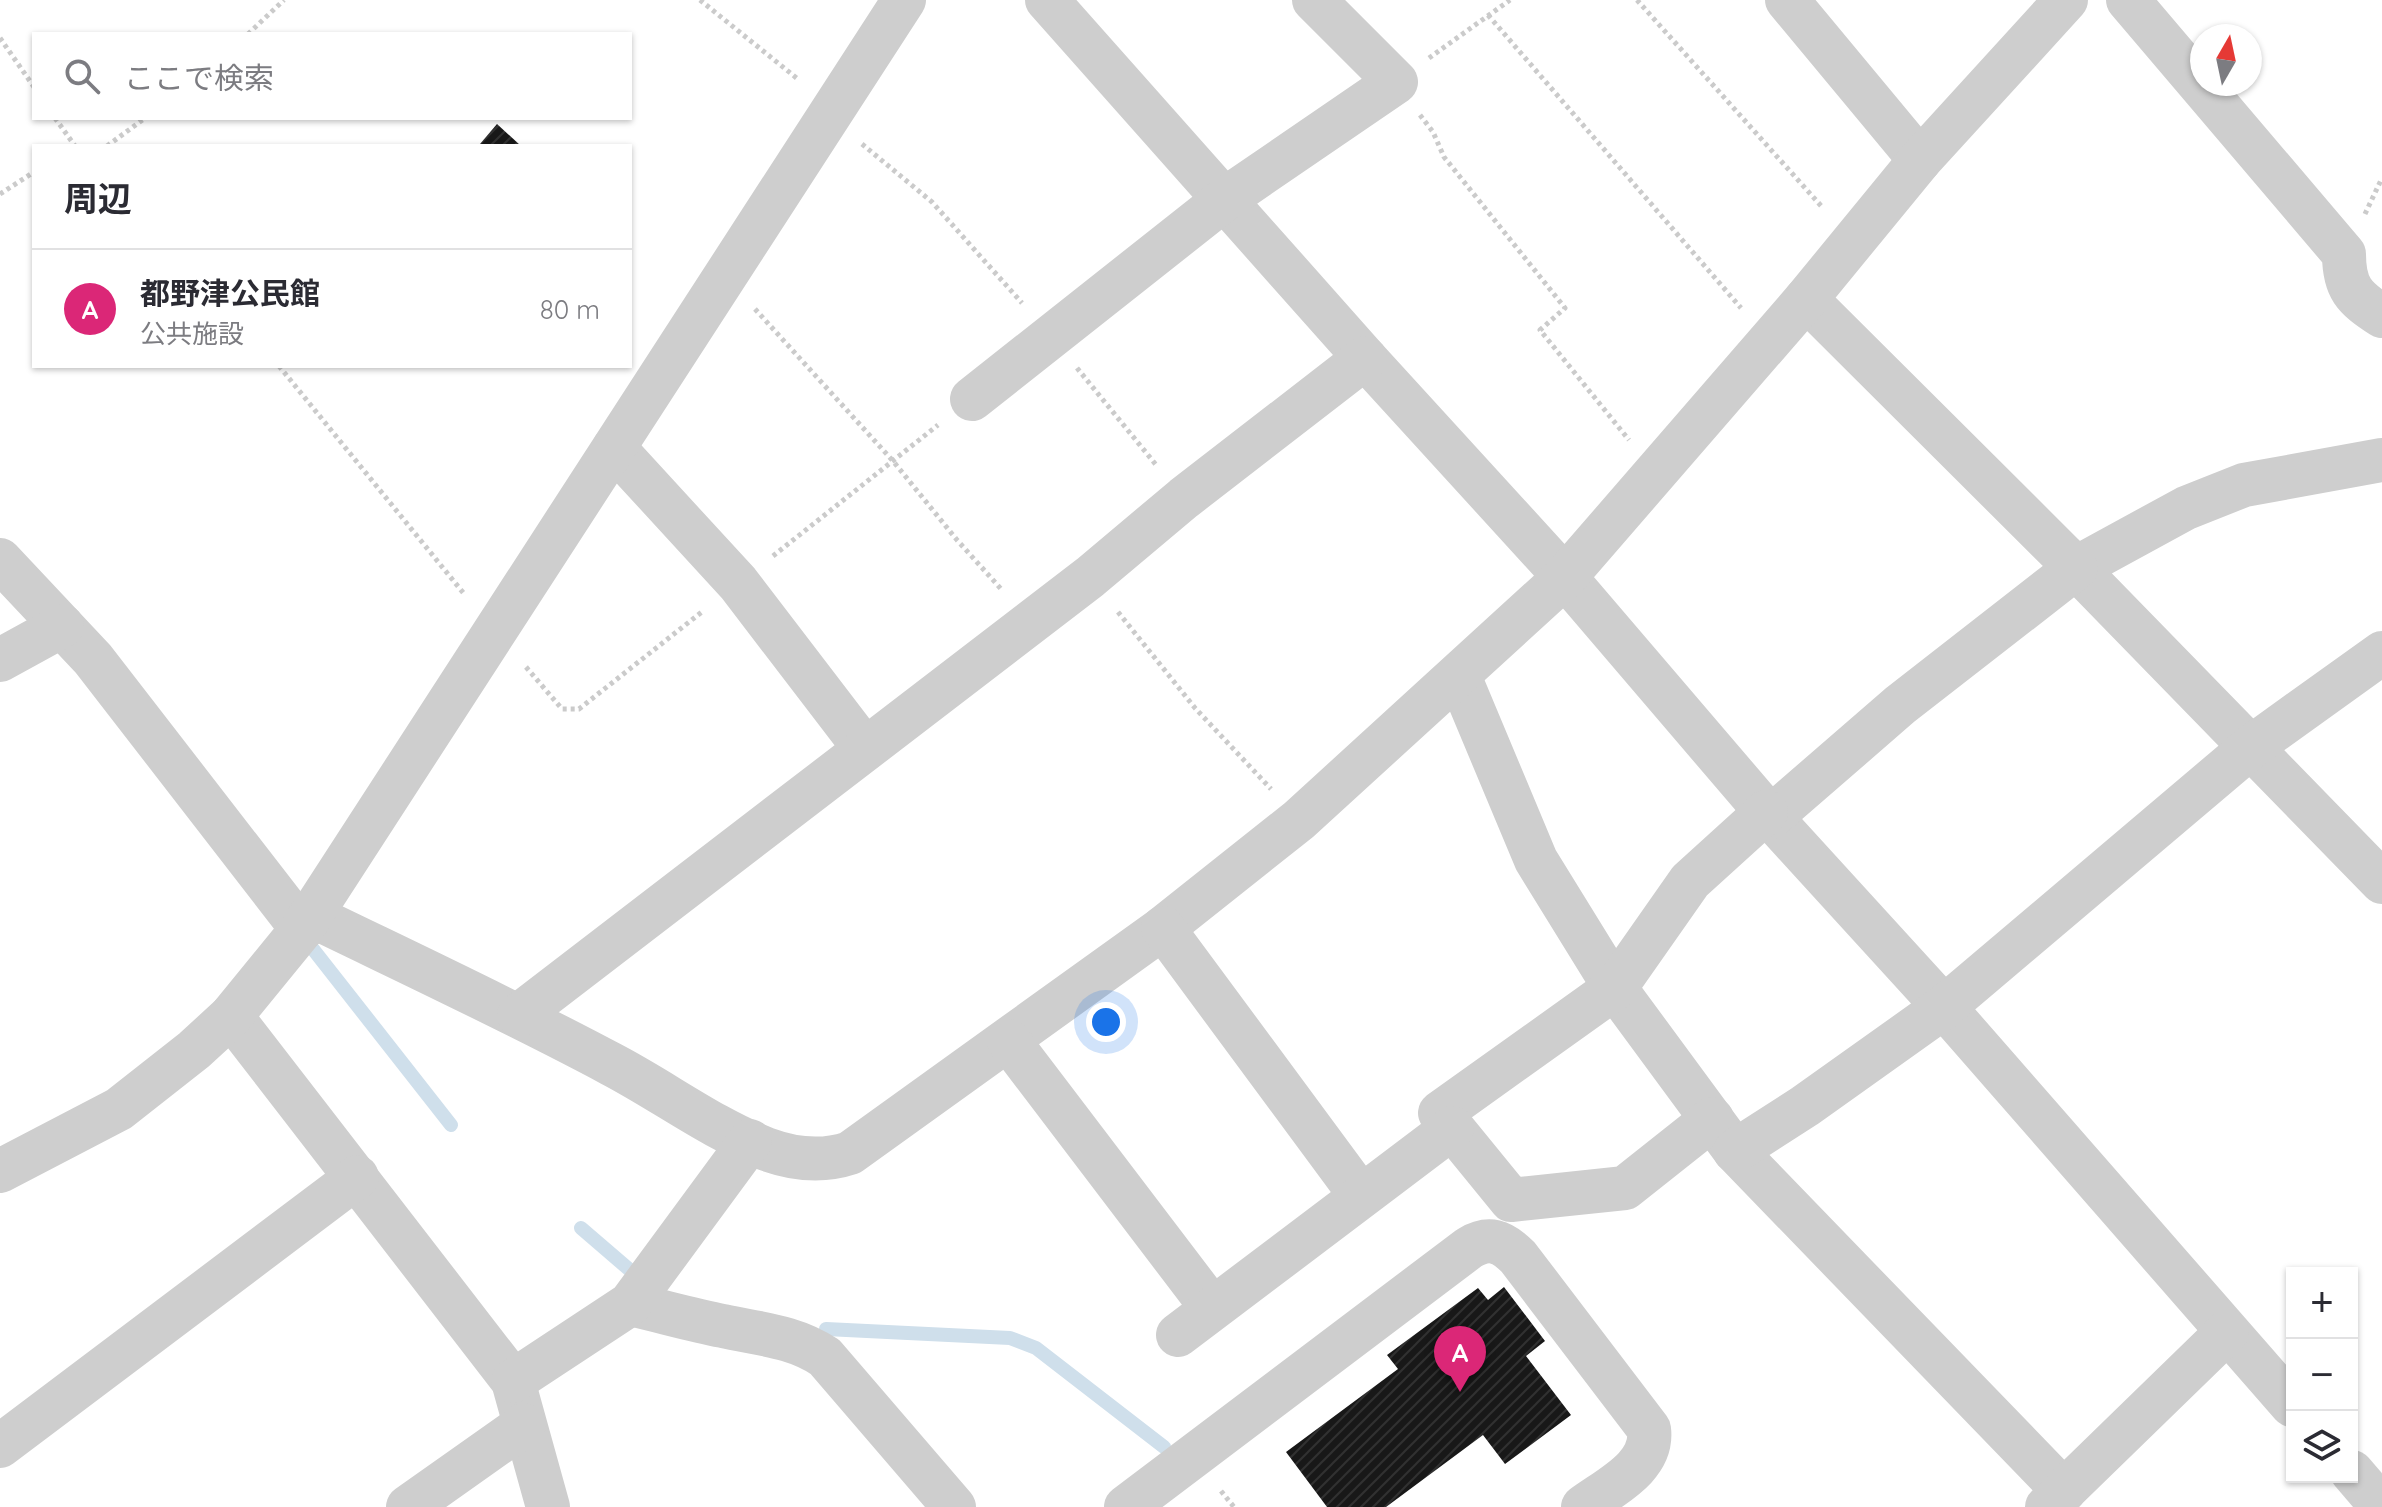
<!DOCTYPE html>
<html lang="ja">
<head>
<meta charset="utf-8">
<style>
  :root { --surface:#fff; --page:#f2f2f3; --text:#2b2b33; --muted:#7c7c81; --line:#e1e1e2; --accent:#db2777 }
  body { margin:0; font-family:Quicksand,"Noto Sans JP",sans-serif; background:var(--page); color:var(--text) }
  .controls { position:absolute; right:24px; bottom:24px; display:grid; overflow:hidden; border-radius:0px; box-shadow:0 2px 6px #0004 }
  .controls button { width:72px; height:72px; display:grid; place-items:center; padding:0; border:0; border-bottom:2px solid var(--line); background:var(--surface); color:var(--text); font:40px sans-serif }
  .compass { position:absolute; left:2190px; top:24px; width:72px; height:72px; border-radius:50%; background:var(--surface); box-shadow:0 2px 6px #0004; rotate:9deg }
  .you { position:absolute; left:1106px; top:1022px; width:28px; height:28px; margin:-20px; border:6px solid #fff; border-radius:50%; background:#1a73e8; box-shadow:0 0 0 12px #1a73e833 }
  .badge { display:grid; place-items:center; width:52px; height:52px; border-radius:50%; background:var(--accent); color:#fff; font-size:26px; font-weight:700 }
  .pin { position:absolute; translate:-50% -66px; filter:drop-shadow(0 2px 4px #0008) }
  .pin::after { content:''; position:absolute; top:42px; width:28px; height:24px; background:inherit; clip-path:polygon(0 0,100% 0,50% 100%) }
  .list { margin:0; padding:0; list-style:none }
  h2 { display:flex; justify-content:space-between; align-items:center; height:104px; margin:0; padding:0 32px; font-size:34px }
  h2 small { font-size:26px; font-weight:400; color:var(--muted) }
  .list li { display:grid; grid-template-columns:52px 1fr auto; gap:24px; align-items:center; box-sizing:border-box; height:120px; padding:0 32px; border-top:2px solid var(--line) }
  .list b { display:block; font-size:30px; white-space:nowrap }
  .list p { margin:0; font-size:26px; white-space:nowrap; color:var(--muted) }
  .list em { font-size:26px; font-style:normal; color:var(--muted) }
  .icon { flex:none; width:44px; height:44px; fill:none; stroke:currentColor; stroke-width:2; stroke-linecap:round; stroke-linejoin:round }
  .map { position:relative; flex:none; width:2382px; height:1507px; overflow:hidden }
  .search { position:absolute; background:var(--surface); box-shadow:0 2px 6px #0004; left:32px; top:32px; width:600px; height:88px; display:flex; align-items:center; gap:20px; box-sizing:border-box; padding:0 28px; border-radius:0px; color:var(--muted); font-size:30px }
  .panel { position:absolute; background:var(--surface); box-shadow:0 2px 6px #0004; left:32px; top:144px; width:600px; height:224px; border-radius:0px }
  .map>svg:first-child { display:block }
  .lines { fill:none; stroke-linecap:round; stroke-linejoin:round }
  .stream { stroke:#cfdfeb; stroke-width:14 }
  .building { fill:url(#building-hatch) }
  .path { stroke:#cbcbcb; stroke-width:5; stroke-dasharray:4 4; stroke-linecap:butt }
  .minor { stroke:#cecece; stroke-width:44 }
</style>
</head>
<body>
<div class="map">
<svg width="2382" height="1507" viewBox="0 0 2382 1507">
  <defs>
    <pattern id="building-hatch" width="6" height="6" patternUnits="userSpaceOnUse" patternTransform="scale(2)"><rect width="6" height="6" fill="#181818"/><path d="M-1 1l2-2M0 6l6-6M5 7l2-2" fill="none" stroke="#313131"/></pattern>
  </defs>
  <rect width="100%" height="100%" fill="#fff"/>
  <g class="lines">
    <g class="stream">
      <polyline points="309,944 451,1125"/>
      <polyline points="581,1228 638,1277"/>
      <polyline points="826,1329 1010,1338 1036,1348 1164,1447"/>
    </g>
  </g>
  <g class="building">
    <polygon points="497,124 521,146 483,146 480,144"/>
    <polygon points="1504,1287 1545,1341 1526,1356 1571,1415 1505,1464 1483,1435 1386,1507 1327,1507 1286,1452 1398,1369 1387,1355 1478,1288 1488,1300"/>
  </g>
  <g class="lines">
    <g class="path">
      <polyline points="700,0 799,80"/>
      <polyline points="1637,0 1823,208"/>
      <polyline points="1488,15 1741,308"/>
      <polyline points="248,34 284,0"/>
      <polyline points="0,38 34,87"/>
      <polyline points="1429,58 1510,0"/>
      <polyline points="1420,115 1433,132 1444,157 1565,308 1540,330 1629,440"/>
      <polyline points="55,118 75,146"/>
      <polyline points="862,144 932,202 1022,303"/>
      <polyline points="107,146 145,118"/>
      <polyline points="0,194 34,172"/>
      <polyline points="2365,214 2382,178"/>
      <polyline points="755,309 893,461 957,540 1002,590"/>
      <polyline points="279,366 465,595"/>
      <polyline points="1077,368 1157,466"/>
      <polyline points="773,556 938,425"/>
      <polyline points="1118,612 1195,708 1271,789"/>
      <polyline points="526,667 562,709 579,709 703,611"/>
      <polyline points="1221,1491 1234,1507"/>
    </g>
    <g class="minor">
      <polyline points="1047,0 1365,358 1565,577 1766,812 1944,1007 2292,1405"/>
      <polyline points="1787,0 1920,160"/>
      <path d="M2128,0L2344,254C2344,288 2354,298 2382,316"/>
      <polyline points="972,399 1225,199 1396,82 1314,0"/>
      <polyline points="614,448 738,583 865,749"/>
      <polyline points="2382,460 2244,485 2186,508 2076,568 2382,882"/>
      <polyline points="0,560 93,659 302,929"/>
      <polyline points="0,660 62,626"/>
      <polyline points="1459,676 1536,860 1615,988 1735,1151 2064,1491"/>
      <polyline points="1771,817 1900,705 2076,568 1806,299"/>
      <path d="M310,915C411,964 512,1011 611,1064C663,1091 711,1128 766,1149C793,1159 823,1162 850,1153L1163,928L1299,820L1565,577L1806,299L1920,160L2066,0"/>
      <polyline points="1163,928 1361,1196"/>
      <polyline points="519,1015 1090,577 1184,498 1365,358"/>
      <polyline points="231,1016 513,1381 548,1507"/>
      <polyline points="1009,1041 1212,1308"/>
      <polyline points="1712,1119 1625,1188 1511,1200 1440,1113 1615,988 1690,881 1766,812"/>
      <polyline points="1735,1151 1805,1106 1944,1007 2251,747 2382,653"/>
      <polyline points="0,1171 119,1109 194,1050 231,1016 302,929 904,0"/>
      <path d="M630,1304C661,1311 692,1320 723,1326C759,1334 794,1336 825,1357L954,1507"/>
      <polyline points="1178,1335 1452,1128"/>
      <polyline points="513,1381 630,1304 750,1141"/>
      <polyline points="0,1446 357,1177"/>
      <polyline points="2352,1472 2382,1507"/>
      <polyline points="408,1507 524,1425"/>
      <path d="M1126,1507L1469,1248C1489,1236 1502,1241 1518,1257L1649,1429C1654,1467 1610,1487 1583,1507"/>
      <polyline points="2047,1507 2227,1332"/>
    </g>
  </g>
</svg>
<div class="controls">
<button>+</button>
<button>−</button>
<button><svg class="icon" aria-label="layers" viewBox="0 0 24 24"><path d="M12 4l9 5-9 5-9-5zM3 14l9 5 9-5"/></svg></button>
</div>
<svg class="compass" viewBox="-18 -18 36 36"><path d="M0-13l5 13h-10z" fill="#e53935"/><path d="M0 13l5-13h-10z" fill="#7c7c81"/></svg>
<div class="you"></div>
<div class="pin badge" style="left:1460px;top:1392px">A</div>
<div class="search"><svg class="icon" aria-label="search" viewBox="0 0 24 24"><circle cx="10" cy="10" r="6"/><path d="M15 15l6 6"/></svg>ここで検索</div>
<section class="panel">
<h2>周辺<small></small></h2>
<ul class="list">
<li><span class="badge">A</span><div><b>都野津公民館</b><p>公共施設</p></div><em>80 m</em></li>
</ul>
</section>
</div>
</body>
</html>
